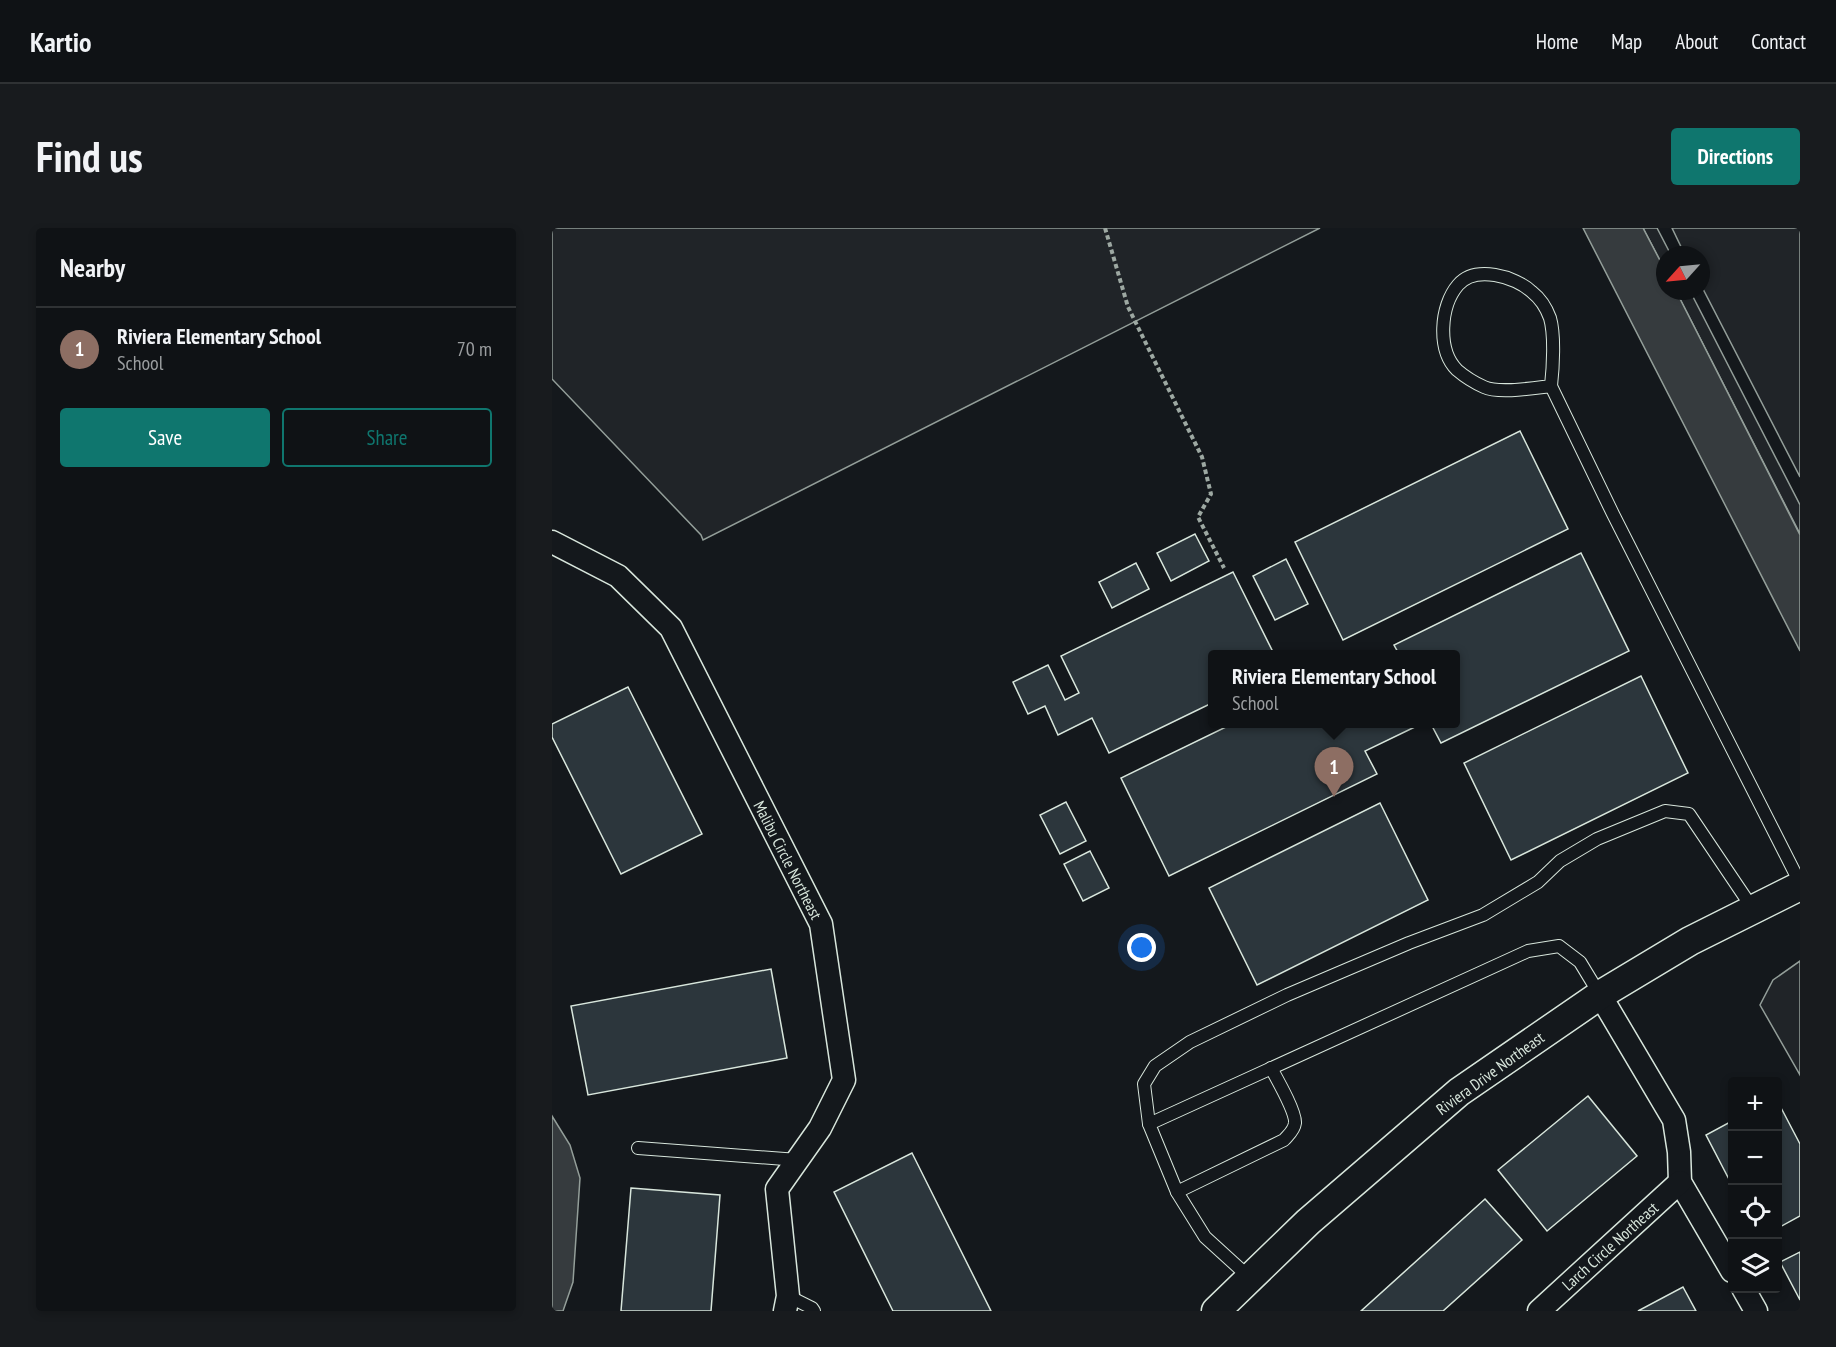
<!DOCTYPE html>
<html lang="en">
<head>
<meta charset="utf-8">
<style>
  :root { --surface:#0f1215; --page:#181b1e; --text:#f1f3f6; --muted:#9b9ea0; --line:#2f3234; --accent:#0f766e }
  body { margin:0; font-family:"PT Sans Narrow",sans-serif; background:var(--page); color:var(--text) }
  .controls { position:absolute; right:18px; bottom:18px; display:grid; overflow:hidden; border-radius:6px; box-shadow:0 3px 9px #0003 }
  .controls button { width:54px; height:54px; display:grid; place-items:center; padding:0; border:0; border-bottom:2px solid var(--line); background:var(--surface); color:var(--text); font:30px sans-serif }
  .compass { position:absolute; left:1104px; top:18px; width:54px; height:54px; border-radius:50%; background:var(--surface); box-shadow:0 3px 9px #0003; rotate:243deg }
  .you { position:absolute; left:590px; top:720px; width:21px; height:21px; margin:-15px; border:4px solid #fff; border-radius:50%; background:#1a73e8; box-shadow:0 0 0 9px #1a73e833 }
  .badge { display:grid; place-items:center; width:39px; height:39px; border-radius:50%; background:var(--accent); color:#fff; font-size:20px; font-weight:700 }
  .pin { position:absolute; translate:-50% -50px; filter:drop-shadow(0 2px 3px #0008) }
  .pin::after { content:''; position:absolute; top:32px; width:21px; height:18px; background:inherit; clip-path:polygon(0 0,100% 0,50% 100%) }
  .popup { position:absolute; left:656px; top:422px; width:252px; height:78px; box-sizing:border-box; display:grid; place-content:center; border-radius:6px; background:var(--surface); filter:drop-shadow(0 2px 4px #0005); font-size:20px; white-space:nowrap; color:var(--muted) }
  .popup b { font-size:22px; color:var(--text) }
  .popup::after { content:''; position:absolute; left:50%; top:100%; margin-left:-12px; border:12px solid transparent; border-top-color:var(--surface) }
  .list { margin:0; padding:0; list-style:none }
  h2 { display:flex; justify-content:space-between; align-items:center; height:78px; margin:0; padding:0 24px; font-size:26px }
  h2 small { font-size:20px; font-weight:400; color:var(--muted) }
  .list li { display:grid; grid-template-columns:39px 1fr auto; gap:18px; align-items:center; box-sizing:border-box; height:84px; padding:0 24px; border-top:2px solid var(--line) }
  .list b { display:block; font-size:22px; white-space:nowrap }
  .list p { margin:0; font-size:20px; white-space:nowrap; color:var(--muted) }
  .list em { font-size:20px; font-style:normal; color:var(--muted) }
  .actions { display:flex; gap:12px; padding:18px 24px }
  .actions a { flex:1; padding:14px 0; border:2px solid var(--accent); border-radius:6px; text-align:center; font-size:21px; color:var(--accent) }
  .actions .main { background:var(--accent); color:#fff }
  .icon { flex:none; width:33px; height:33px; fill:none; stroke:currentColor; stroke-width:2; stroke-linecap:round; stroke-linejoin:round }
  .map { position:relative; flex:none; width:1248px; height:1083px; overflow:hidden; border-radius:6px }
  header { display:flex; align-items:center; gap:36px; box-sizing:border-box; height:84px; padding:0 30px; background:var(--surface); border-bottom:2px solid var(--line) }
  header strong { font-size:28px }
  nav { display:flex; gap:33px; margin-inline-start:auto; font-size:21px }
  .intro { display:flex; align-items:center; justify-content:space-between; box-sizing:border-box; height:144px; padding:0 36px }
  h1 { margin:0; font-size:42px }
  .button { padding:15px 27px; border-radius:6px; background:var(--accent); color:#fff; font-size:21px; font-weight:700 }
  main { display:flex; gap:36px; padding:0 36px }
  aside { flex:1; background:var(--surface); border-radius:6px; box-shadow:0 3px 9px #0003 }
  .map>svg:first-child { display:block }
  .green { fill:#202428; stroke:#939e99; stroke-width:1.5 }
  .water { fill:#363b3e; stroke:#939e99; stroke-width:1.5 }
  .building { fill:#2c363c; stroke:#d8e6dc; stroke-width:1.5 }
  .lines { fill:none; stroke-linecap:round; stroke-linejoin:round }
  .service-casing { stroke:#d8e6dc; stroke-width:14 }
  .minor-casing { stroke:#d8e6dc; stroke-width:25 }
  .tertiary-casing { stroke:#d8e6dc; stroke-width:31 }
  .path { stroke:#9da8a2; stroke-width:4; stroke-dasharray:4.5 3; stroke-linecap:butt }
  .service { stroke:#14181c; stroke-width:12 }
  .minor { stroke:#14181c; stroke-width:22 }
  .tertiary { stroke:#14181c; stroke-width:28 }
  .labels { text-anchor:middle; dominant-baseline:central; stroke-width:4.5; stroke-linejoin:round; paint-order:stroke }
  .street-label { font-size:16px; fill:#d8e6dc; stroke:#14181c }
</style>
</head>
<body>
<header>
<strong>Kartio</strong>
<nav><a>Home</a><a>Map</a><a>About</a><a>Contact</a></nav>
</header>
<div class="intro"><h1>Find us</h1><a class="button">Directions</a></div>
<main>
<aside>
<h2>Nearby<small></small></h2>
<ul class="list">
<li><span class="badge" style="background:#8d6e63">1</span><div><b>Riviera Elementary School</b><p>School</p></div><em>70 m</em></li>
</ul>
<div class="actions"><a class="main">Save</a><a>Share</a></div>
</aside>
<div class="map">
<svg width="1248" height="1083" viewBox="0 0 1248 1083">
  <rect width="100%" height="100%" fill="#14181c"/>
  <g class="green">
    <polygon points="0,0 768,0 151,312 149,307 0,151"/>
    <polygon points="1091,0 1105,0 1119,27 1113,27 1113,42"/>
    <polygon points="1120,0 1248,0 1248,249 1149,57 1149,27 1133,27"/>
    <polygon points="1124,63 1138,63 1248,277 1248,306"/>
    <polygon points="1248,733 1248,847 1208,777 1221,752"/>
  </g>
  <g class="water">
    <polygon points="1031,0 1091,0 1113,42 1113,63 1124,63 1248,307 1248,423"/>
    <polygon points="0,888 18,917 28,950 21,1054 11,1083 0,1083"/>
  </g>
  <g class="building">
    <polygon points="968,203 1016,301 791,412 743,314"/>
    <polygon points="643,306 657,333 619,353 605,325"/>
    <polygon points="1029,325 1077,423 889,515 879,496 904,496 904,426 847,426 842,417"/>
    <polygon points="734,331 756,376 723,392 701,348"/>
    <polygon points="584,335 597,361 560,380 547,354"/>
    <polygon points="681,344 722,426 660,426 660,475 557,525 540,490 506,507 493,478 476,486 461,454 496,437 513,472 527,465 509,428"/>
    <polygon points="1089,448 1136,545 959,632 912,535"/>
    <polygon points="76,459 150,606 69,646 0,509 0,496"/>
    <polygon points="680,496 869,496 813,523 825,546 617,648 569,550"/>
    <polygon points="514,574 534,613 508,626 488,587"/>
    <polygon points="828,575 876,672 705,757 657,660"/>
    <polygon points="538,623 557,660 531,673 512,636"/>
    <polygon points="219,741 235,830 36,867 19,778"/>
    <polygon points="1036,868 1085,928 995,1003 946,942"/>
    <polygon points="1226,874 1248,916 1248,988 1226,1000"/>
    <polygon points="1180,893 1180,957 1154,907"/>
    <polygon points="360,925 439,1083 341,1083 282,964"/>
    <polygon points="79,960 168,967 159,1083 69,1083"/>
    <polygon points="933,971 970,1012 891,1083 809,1083"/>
    <polygon points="1248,1024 1248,1072 1228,1034"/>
    <polygon points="1131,1059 1144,1083 1086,1083"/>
  </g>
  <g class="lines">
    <g class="service-casing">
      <g id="service">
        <path d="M999,158C982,160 947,166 932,159C923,155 912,148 905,142C885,122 888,78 906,57C923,37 963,48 980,64C989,71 994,79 998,90C1003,107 1001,140 999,158L1061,286L1248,655"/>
        <polyline points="597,896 592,856 603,838 638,814 735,767 857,715 931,687 986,654 1008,633 1045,611 1113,583 1137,586 1201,681"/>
        <polyline points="86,920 246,932"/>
        <path d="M625,964L732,912C736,907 742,903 743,895C744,884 725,851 719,840"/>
        <polyline points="698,1050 653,1009 625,964 597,896 976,723 1007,718 1028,734 1048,767"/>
        <polyline points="236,1068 260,1080 262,1083"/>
      </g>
    </g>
    <g class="minor-casing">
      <g id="minor">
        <polyline points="0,314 66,348 119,400 269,696 292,852 268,900 225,961 236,1068 233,1083"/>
        <polyline points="1048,767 1122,892 1127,924 1128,954 1180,1043"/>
        <polyline points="1191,1060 1204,1083"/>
        <polyline points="987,1083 1128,954"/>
      </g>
    </g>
    <g class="tertiary-casing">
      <polyline id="tertiary" points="664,1083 756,994 907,864 1048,767 1138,713 1248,658"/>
    </g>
    <polyline class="path" points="553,0 576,79 650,229 659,266 646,289 672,340"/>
    <use href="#service" class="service"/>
    <use href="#minor" class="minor"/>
    <use href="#tertiary" class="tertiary"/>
  </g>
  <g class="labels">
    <g class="street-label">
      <text transform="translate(236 632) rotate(63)">Malibu Circle Northeast</text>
      <text transform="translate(938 845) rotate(-36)">Riviera Drive Northeast</text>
      <text transform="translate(1058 1018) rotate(-42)">Larch Circle Northeast</text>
    </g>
  </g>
</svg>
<div class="controls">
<button>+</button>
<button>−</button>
<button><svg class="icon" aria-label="locate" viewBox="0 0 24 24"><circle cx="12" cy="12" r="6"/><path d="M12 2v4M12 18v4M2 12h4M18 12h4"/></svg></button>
<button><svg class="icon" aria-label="layers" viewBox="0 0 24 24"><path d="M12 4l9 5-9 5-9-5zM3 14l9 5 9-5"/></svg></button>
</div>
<svg class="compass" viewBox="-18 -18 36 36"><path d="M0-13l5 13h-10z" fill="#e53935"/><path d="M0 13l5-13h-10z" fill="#9b9ea0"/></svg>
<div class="you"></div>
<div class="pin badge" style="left:782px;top:569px;background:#8d6e63">1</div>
<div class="popup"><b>Riviera Elementary School</b>School</div>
</div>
</main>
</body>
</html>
